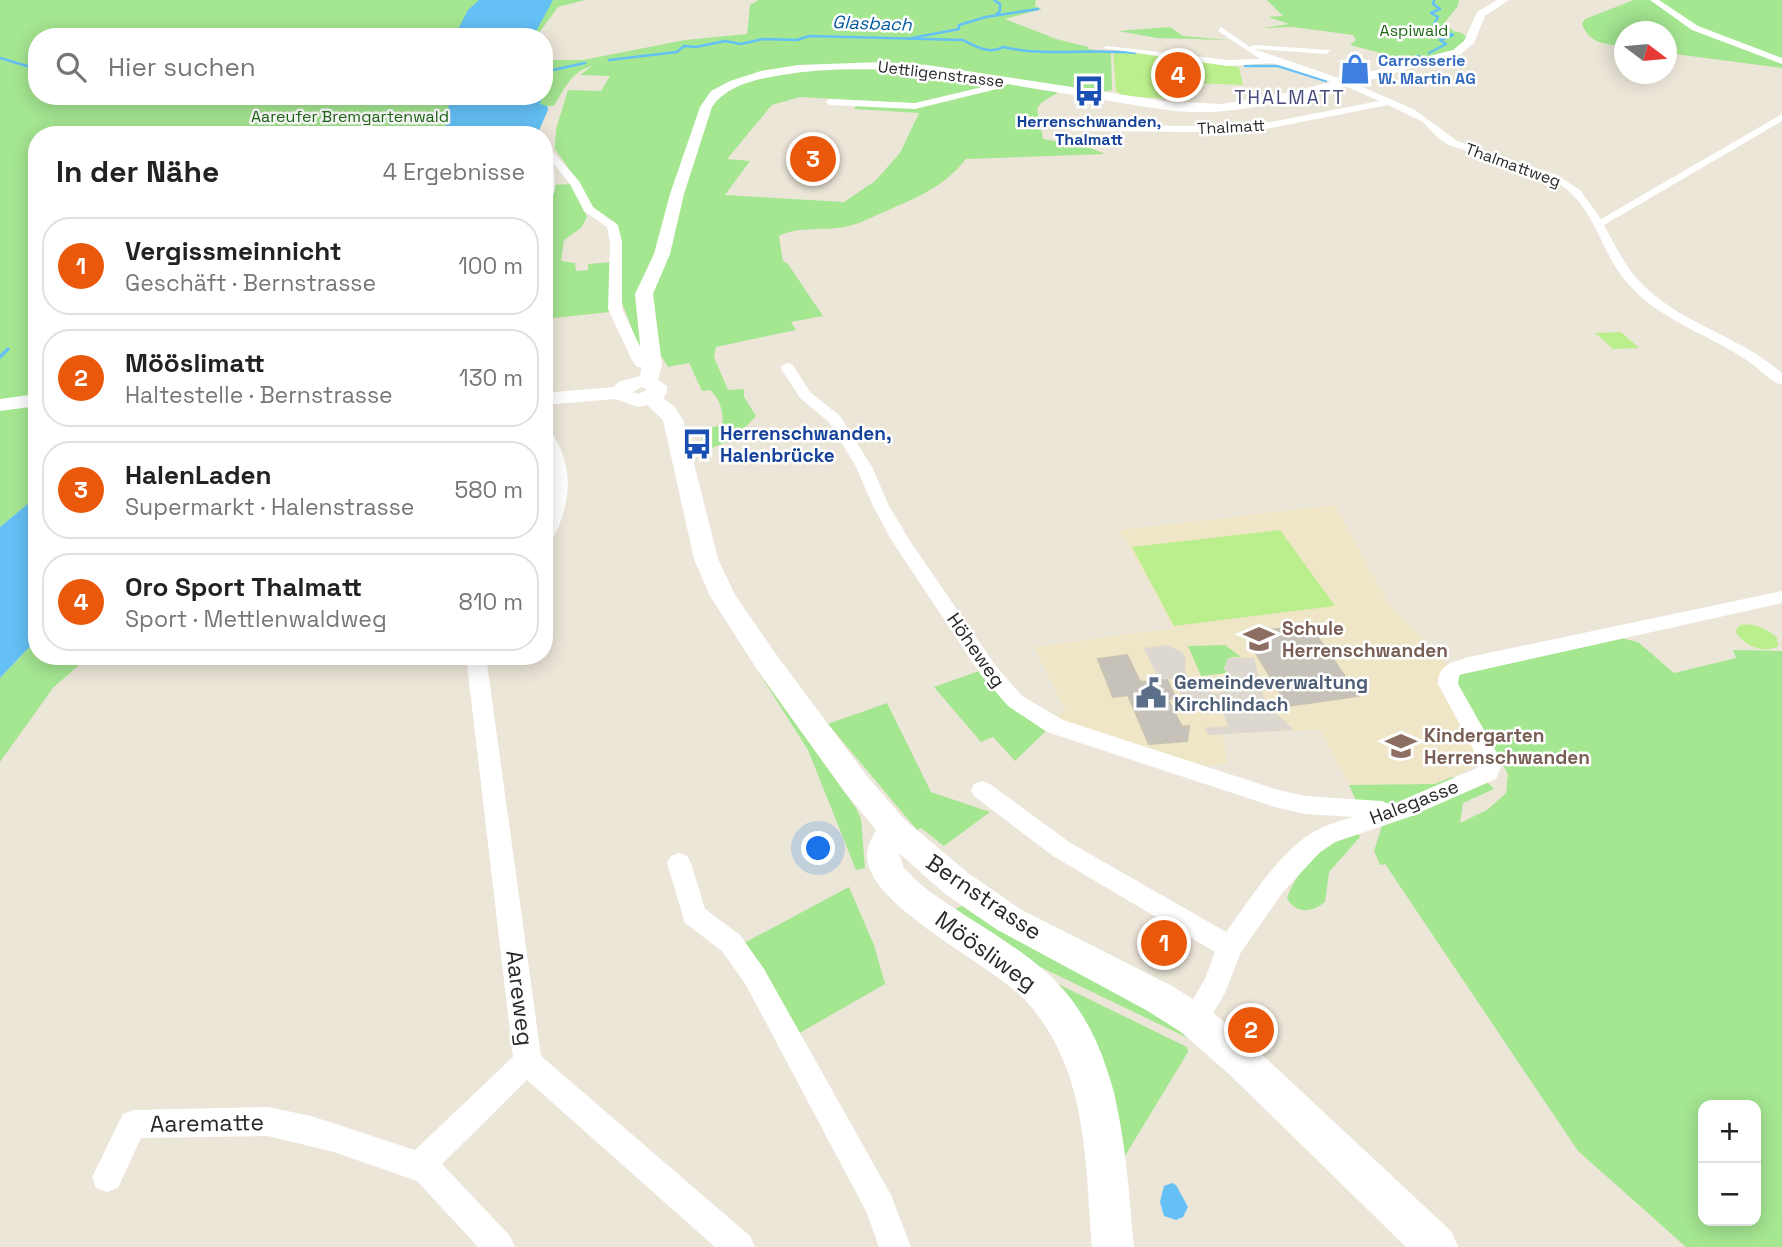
<!DOCTYPE html>
<html lang="de">
<head>
<meta charset="utf-8">
<style>
  :root { --surface:#fff; --page:#f2f2f2; --text:#222; --muted:#767676; --line:#e0e0e0; --accent:#ea580c }
  body { margin:0; font-family:"Space Grotesk",sans-serif; background:var(--page); color:var(--text) }
  .controls { position:absolute; right:21px; bottom:21px; display:grid; overflow:hidden; border-radius:14px; box-shadow:0 4px 18px #0003 }
  .controls button { width:63px; height:63px; display:grid; place-items:center; padding:0; border:0; border-bottom:2px solid var(--line); background:var(--surface); color:var(--text); font:35px sans-serif }
  .compass { position:absolute; left:1614px; top:21px; width:63px; height:63px; border-radius:50%; background:var(--surface); box-shadow:0 4px 18px #0003; rotate:106deg }
  .you { position:absolute; left:819px; top:849px; width:24px; height:24px; margin:-18px; border:5px solid #fff; border-radius:50%; background:#1a73e8; box-shadow:0 0 0 10px #1a73e833 }
  .badge { display:grid; place-items:center; width:46px; height:46px; border-radius:50%; background:var(--accent); color:#fff; font-size:23px; font-weight:700 }
  .pin { position:absolute; translate:-50% -50%; border:4px solid #fff; box-shadow:0 2px 7px #0006 }
  .list { margin:0; padding:0; list-style:none }
  h2 { display:flex; justify-content:space-between; align-items:center; height:91px; margin:0; padding:0 28px; font-size:30px }
  h2 small { font-size:23px; font-weight:400; color:var(--muted) }
  .list li { display:grid; grid-template-columns:46px 1fr auto; gap:21px; align-items:center; box-sizing:border-box; height:98px; margin:0 14px 14px; padding:0 14px; border:2px solid var(--line); border-radius:28px }
  .list b { display:block; font-size:26px; white-space:nowrap }
  .list p { margin:0; font-size:23px; white-space:nowrap; color:var(--muted) }
  .list em { font-size:23px; font-style:normal; color:var(--muted) }
  .icon { flex:none; width:38px; height:38px; fill:none; stroke:currentColor; stroke-width:2; stroke-linecap:round; stroke-linejoin:round }
  .map { position:relative; flex:none; width:1782px; height:1247px; overflow:hidden }
  .search { position:absolute; background:var(--surface); box-shadow:0 4px 18px #0003; left:28px; top:28px; width:525px; height:77px; display:flex; align-items:center; gap:18px; box-sizing:border-box; padding:0 24px; border-radius:28px; color:var(--muted); font-size:26px }
  .panel { position:absolute; background:var(--surface); box-shadow:0 4px 18px #0003; left:28px; top:126px; width:525px; height:539px; border-radius:28px }
  .map>svg:first-child { display:block }
  .education { fill:#efe6c7 }
  .green { fill:#a5e691; fill-rule:evenodd }
  .pitch { fill:#bbee8c }
  .plaza { fill:#dcd8d0 }
  .water { fill:#64c0f5 }
  .lines { fill:none; stroke-linecap:round; stroke-linejoin:round }
  .stream-far1 { stroke:#64c0f5; stroke-width:2.5 }
  .stream { stroke:#64c0f5; stroke-width:3.5 }
  .building { fill:#c7c2b9; stroke:#c7c2b3; stroke-width:2 }
  .street { fill:#fff; fill-rule:evenodd }
  .secondary { fill:#fff; fill-rule:evenodd }
  .labels { text-anchor:middle; dominant-baseline:central; stroke-width:5; stroke-linejoin:round; paint-order:stroke }
  .far-park-label { font-size:16px; fill:#1e6815; stroke:#fff }
  .far-shop-label { font-size:16px; font-weight:bold; fill:#366cbe; stroke:#fff; text-anchor:start }
  .far-street-label { font-size:16px; fill:#282828; stroke:#fff }
  .far-transit-label { font-size:16px; font-weight:bold; fill:#164399; stroke:#fff }
  .far-water-label { font-size:18px; font-style:italic; fill:#065a9f; stroke:#fff }
  .far-quarter-label { font-size:19px; letter-spacing:2px; fill:#464a7b; stroke:#fff }
  .transit-label { font-size:19px; font-weight:bold; fill:#164399; stroke:#fff; text-anchor:start }
  .education-label { font-size:19px; font-weight:bold; fill:#785e54; stroke:#fff; text-anchor:start }
  .street-label { font-size:19px; fill:#282828; stroke:#fff }
  .service-label { font-size:19px; font-weight:bold; fill:#4e5e75; stroke:#fff; text-anchor:start }
  .near-street-label { font-size:23px; fill:#282828; stroke:#fff }
</style>
</head>
<body>
<div class="map">
<svg width="1782" height="1247" viewBox="0 0 1782 1247">
  <rect width="100%" height="100%" fill="#ece6d9"/>
  <polygon class="education" points="1335,505 1390,606 1445,661 1447,664 1439,677 1483,763 1435,784 1349,785 1320,730 1223,734 1227,763 1195,768 1055,720 1065,710 1034,647 1173,628 1119,530"/>
  <g class="green">
    <path d="M0,0H585L558,7L536,37H37V96H544V60H583L685,40L747,34L750,5L759,0H1036L1035,6L1042,9L1005,19L1056,39L1089,47L1088,49L1111,52L1112,90L1102,92L1065,88L1041,103L1037,109L1043,139L1088,147L1105,154L966,159C944,187 916,198 884,212C871,217 858,225 844,227C823,231 798,226 779,236L783,261L788,264L823,316L791,322L796,330L716,347L714,357L728,390L744,389V397L756,416L742,431L751,440L724,443L705,451L701,437L695,431L722,425C724,412 720,399 710,390L702,391L689,363L668,367L662,357L644,360L619,295L620,242L616,223L592,209L574,176L555,149L556,129L568,90L601,91L610,76L580,75L592,66C572,71 564,89 554,106H548L537,135H37V395L0,400ZM800,97L908,103L856,105L854,109L919,113L900,153L875,181L844,202L725,195L750,161L727,159L772,105Z"/>
    <polygon points="1267,0 1459,0 1458,6 1445,22 1453,31 1462,33 1468,38 1460,48 1415,62 1350,45 1356,40 1353,35 1293,27 1262,28 1289,24 1268,17 1283,16"/>
    <path d="M1634,0H1782V68L1667,53L1666,32H1624V47C1605,43 1590,45 1582,24L1585,19Z"/>
    <polygon points="1170,27 1183,36 1230,40 1157,38 1118,31"/>
    <polygon points="572,184 587,217 581,228 564,240 561,261 575,263 576,271 588,270 588,264 612,262 610,312 544,319 544,205 552,185"/>
    <polygon points="37,405 28,408 37,408 37,496 0,527 0,410"/>
    <path d="M1621,638L1638,642L1674,673L1736,658L1733,650L1782,651V1247H1686L1578,1151L1385,864L1380,865L1374,851L1382,826L1357,803L1349,785L1435,784L1451,777L1486,781L1494,789L1463,803L1460,823L1487,810L1506,793L1508,774L1456,685L1461,672ZM1703,1105H1756V1221H1703Z"/>
    <polygon points="37,639 37,656 89,656 53,688 0,762 0,678"/>
    <polygon points="1225,645 1241,657 1231,657 1224,668 1227,673 1201,676 1188,646"/>
    <polygon points="757,670 856,808 861,819 865,868 856,870 808,750"/>
    <polygon points="982,670 1048,729 1015,761 993,737 981,742 934,687"/>
    <polygon points="887,703 931,792 990,812 944,846 921,828 917,830 828,724"/>
    <path d="M1358,833L1360,837L1329,872L1325,902C1312,913 1295,914 1287,898C1298,867 1326,842 1358,833Z"/>
    <polygon points="849,887 874,945 885,984 796,1035 744,943"/>
    <path d="M962,906C1035,957 1120,987 1192,1040L1032,963L953,910Z"/>
    <path d="M1054,982L1187,1047L1188,1052L1125,1156C1120,1147 1118,1107 1114,1092C1102,1049 1079,1018 1054,982Z"/>
  </g>
  <g class="pitch">
    <polygon points="1113,50 1239,67 1243,85 1171,82 1172,99 1123,96 1116,91"/>
    <polygon points="1621,332 1639,348 1613,349 1595,333"/>
    <polygon points="1280,530 1335,606 1174,626 1132,547"/>
    <path d="M1740,625C1754,623 1767,628 1777,638L1778,646C1763,655 1743,645 1735,631Z"/>
  </g>
  <polygon class="plaza" points="1168,645 1182,652 1186,659 1185,671 1193,685 1216,694 1235,686 1224,668 1228,658 1254,658 1265,703 1294,730 1208,735 1205,728 1228,726 1221,707 1188,708 1173,679 1159,680 1144,648"/>
  <g class="water">
    <polygon points="479,0 553,0 533,37 454,37 468,10"/>
    <polygon points="448,96 543,96 540,104 547,106 548,110 537,135 440,135 449,120"/>
    <polygon points="37,496 37,639 0,678 0,527"/>
    <polygon points="1172,1183 1176,1185 1188,1207 1183,1217 1176,1220 1164,1216 1160,1202 1164,1186"/>
  </g>
  <g class="lines">
    <g class="stream-far1">
      <polyline points="994,0 1000,4 1000,11 996,15"/>
      <polyline points="437,37 458,36"/>
      <polyline points="912,38 959,29 959,25 986,17 1038,9"/>
      <polyline points="1429,53 1446,44 1440,40 1453,35 1436,28 1434,24 1438,17 1431,13 1440,9 1433,4 1434,0"/>
      <polyline points="0,58 37,69"/>
      <path d="M609,60L677,52L684,46L696,47L725,41L741,44L763,39L797,40L809,36L963,40C975,46 990,55 1003,47C1046,57 1091,48 1135,53"/>
      <polyline points="1245,66 1278,66 1326,81"/>
      <polyline points="1393,66 1419,56"/>
      <polyline points="544,72 585,63"/>
    </g>
    <g class="stream">
      <polyline points="34,331 37,331"/>
      <polyline points="0,357 8,349"/>
    </g>
  </g>
  <g class="building">
    <polygon points="1309,625 1333,659 1358,696 1288,706 1244,633"/>
    <polygon points="1127,655 1140,682 1167,680 1175,697 1168,700 1182,727 1189,726 1187,741 1149,744 1128,695 1113,697 1098,659"/>
  </g>
  <g class="lines">
    <g class="street">
      <polygon points="1650,0 1659,0 1698,26 1782,58 1782,64 1692,30"/>
      <path d="M1221,27L1250,47L1254,45L1330,50L1327,54L1254,49L1356,84L1415,110L1457,141L1557,175L1580,190L1601,219L1782,114V121L1604,225C1615,245 1625,267 1642,284C1681,324 1740,336 1782,373V385C1770,382 1759,368 1748,361C1705,332 1652,318 1621,275C1602,249 1595,217 1572,194C1546,168 1484,158 1449,145L1438,138L1423,122L1388,105L1271,128L1205,132L1072,131L1067,128L1072,125L1205,126L1271,122L1379,101L1350,88L1272,63L1228,66L1103,48L1107,46L1228,60L1260,59L1218,31Z"/>
      <polygon points="1007,78 1011,81 1010,83 997,89 915,109 830,105 825,102 830,99 915,103 991,85"/>
      <path d="M553,152L579,181L593,207L618,225L622,242V309L646,359L657,362V368L637,367L632,360L608,309L610,242L607,227L584,211L570,184L554,164C555,178 559,198 544,206V159Z"/>
      <path d="M787,363L792,364L810,392L840,416L872,467L889,506L910,541L995,665L1022,696L1063,720L1275,789L1305,796L1382,801L1391,805L1479,767V760L1438,684C1438,664 1453,662 1469,657L1782,591V603L1459,675L1458,684L1501,760L1502,765L1496,779L1409,817L1335,842L1320,852L1283,892L1241,952L1225,993L1204,1029L1194,1033L1184,1029L1181,1020L1205,979L1215,952L1053,856L974,796L971,790L974,784L982,781L990,784L1069,842L1226,932C1251,898 1280,850 1317,830C1328,824 1341,821 1353,817L1305,814L1275,807L1047,732L1008,706L981,675L892,541L873,506L856,467L829,422L800,398L780,367Z"/>
      <path d="M544,426L549,428C570,459 573,488 560,523C556,532 554,542 544,544V518L553,485L550,460L544,445Z"/>
      <polygon points="466,656 486,656 541,1056 750,1236 755,1247 715,1247 527,1080 442,1164 510,1236 515,1247 478,1247 417,1181 334,1152 268,1136 141,1138 118,1188 107,1192 96,1188 92,1177 123,1114 133,1110 268,1107 311,1116 415,1150 513,1057"/>
      <polygon points="679,853 687,856 691,863 705,909 740,935 764,969 891,1195 911,1247 879,1247 867,1213 746,985 722,951 685,923 667,863 671,856"/>
    </g>
    <g class="secondary">
      <path d="M1497,0H1509L1485,16L1474,43L1461,54C1383,75 1304,103 1224,111C1183,116 1138,105 1098,99C994,83 888,58 782,75C757,79 727,85 712,107L684,194L670,254L653,294L662,365L658,380L667,386V393L663,398L674,406L683,420L718,559L735,595L778,657L866,775L905,820L968,873L1020,909L1172,986L1207,1008L1255,1048L1452,1232L1458,1247H1406L1229,1074L1181,1032L1146,1010L996,929L944,893L899,853L904,868L920,884C961,916 1009,939 1047,973C1123,1041 1125,1154 1134,1247H1092C1085,1160 1088,1068 1025,1000C992,964 866,906 867,855C867,846 872,838 876,830L844,791L758,671L710,596L694,559L663,420L647,405L638,407L615,399L544,405V393L614,387L618,382L640,376L642,365L635,294L654,254L670,194L700,107L711,91L730,81L761,71L798,65L884,62L927,65L1164,101L1222,104L1292,92L1453,50L1464,41L1477,12ZM642,387L647,390L638,394L633,392Z"/>
      <polygon points="37,394 37,406 0,411 0,399"/>
    </g>
  </g>
  <defs>
    <g id="shop-bare" transform="scale(2.415)"><path d="M-5-2.5h2.3a2.7 3.5 0 0 1 5.4 0H5L5.5 6h-11ZM-1.5-2.5h3a1.5 2.3 0 0 0-3 0Z" fill="#3f7fe0" stroke="#fff" stroke-width="2.5" paint-order="stroke"/></g>
    <g id="bus-bare" transform="scale(2.415)"><path d="M-5-6H5V4H4V6H2V4H-2V6H-4V4H-5ZM-3.5-4V0h7V-4ZM-3.5 1.2v1.5H-2V1.2ZM2 1.2v1.5H3.5V1.2Z" fill="#1a4fb4" stroke="#fff" stroke-width="2.5" paint-order="stroke"/></g>
    <g id="school-bare" transform="scale(2.415)"><path d="M0-5L7-2L0 1L-7-2ZM-4 1L0 2.5L4 1V4Q0 6-4 4Z" fill="#8d6e63" stroke="#fff" stroke-width="2.5" paint-order="stroke"/></g>
    <g id="civic-bare" transform="scale(2.415)"><path d="M-.6-6.5H3V-4.5H.6V-3L4-1V1h2V6H-6V1h2V-1L-.6-3ZM-1.2 2.5V6h2.4V2.5Z" fill="#5c6f8a" stroke="#fff" stroke-width="2.5" paint-order="stroke"/></g>
  </defs>
  <g fill-rule="evenodd">
    <use href="#shop-bare" x="1355" y="69"/>
    <use href="#bus-bare" x="1089" y="91"/>
    <use href="#bus-bare" x="697" y="444"/>
    <use href="#school-bare" x="1259" y="639"/>
    <use href="#civic-bare" x="1151" y="693"/>
    <use href="#school-bare" x="1401" y="746"/>
  </g>
  <g class="labels">
    <g class="far-park-label">
      <text x="1414" y="30">Aspiwald</text>
      <text x="350" y="116">Aareufer Bremgartenwald</text>
    </g>
    <g class="far-shop-label">
      <text x="1378" y="60">Carrosserie<tspan x="1378" dy="18">W. Martin AG</tspan></text>
    </g>
    <g class="far-street-label">
      <text transform="translate(941 74) rotate(7)">Uettligenstrasse</text>
      <text transform="translate(1231 127) rotate(-3)">Thalmatt</text>
      <text transform="translate(1513 165) rotate(20)">Thalmattweg</text>
    </g>
    <g class="far-transit-label">
      <text x="1089" y="121">Herrenschwanden,<tspan x="1089" dy="18">Thalmatt</tspan></text>
    </g>
    <g class="far-water-label">
      <text transform="translate(872 23) rotate(2)">Glasbach</text>
    </g>
    <g class="far-quarter-label">
      <text x="1290" y="97">THALMATT</text>
    </g>
    <g class="transit-label">
      <text x="720" y="433">Herrenschwanden,<tspan x="720" dy="22">Halenbrücke</tspan></text>
    </g>
    <g class="education-label">
      <text x="1282" y="628">Schule<tspan x="1282" dy="22">Herrenschwanden</tspan></text>
      <text x="1424" y="735">Kindergarten<tspan x="1424" dy="22">Herrenschwanden</tspan></text>
    </g>
    <g class="street-label">
      <text transform="translate(976 650) rotate(55)">Höheweg</text>
      <text transform="translate(1414 802) rotate(-21)">Halegasse</text>
    </g>
    <g class="service-label">
      <text x="1174" y="682">Gemeindeverwaltung<tspan x="1174" dy="22">Kirchlindach</tspan></text>
    </g>
    <g class="near-street-label">
      <text transform="translate(984 897) rotate(34)">Bernstrasse</text>
      <text transform="translate(986 951) rotate(36)">Möösliweg</text>
      <text transform="translate(520 998) rotate(83)">Aareweg</text>
      <text transform="translate(207 1123) rotate(-1)">Aarematte</text>
    </g>
  </g>
</svg>
<div class="controls">
<button>+</button>
<button>−</button>
</div>
<svg class="compass" viewBox="-18 -18 36 36"><path d="M0-13l5 13h-10z" fill="#e53935"/><path d="M0 13l5-13h-10z" fill="#767676"/></svg>
<div class="you"></div>
<div class="pin badge" style="left:1164px;top:943px">1</div>
<div class="pin badge" style="left:1251px;top:1030px">2</div>
<div class="pin badge" style="left:813px;top:159px">3</div>
<div class="pin badge" style="left:1178px;top:75px">4</div>
<div class="search"><svg class="icon" aria-label="search" viewBox="0 0 24 24"><circle cx="10" cy="10" r="6"/><path d="M15 15l6 6"/></svg>Hier suchen</div>
<section class="panel">
<h2>In der Nähe<small>4 Ergebnisse</small></h2>
<ul class="list">
<li><span class="badge">1</span><div><b>Vergissmeinnicht</b><p>Geschäft · Bernstrasse</p></div><em>100 m</em></li>
<li><span class="badge">2</span><div><b>Mööslimatt</b><p>Haltestelle · Bernstrasse</p></div><em>130 m</em></li>
<li><span class="badge">3</span><div><b>HalenLaden</b><p>Supermarkt · Halenstrasse</p></div><em>580 m</em></li>
<li><span class="badge">4</span><div><b>Oro Sport Thalmatt</b><p>Sport · Mettlenwaldweg</p></div><em>810 m</em></li>
</ul>
</section>
</div>
</body>
</html>
